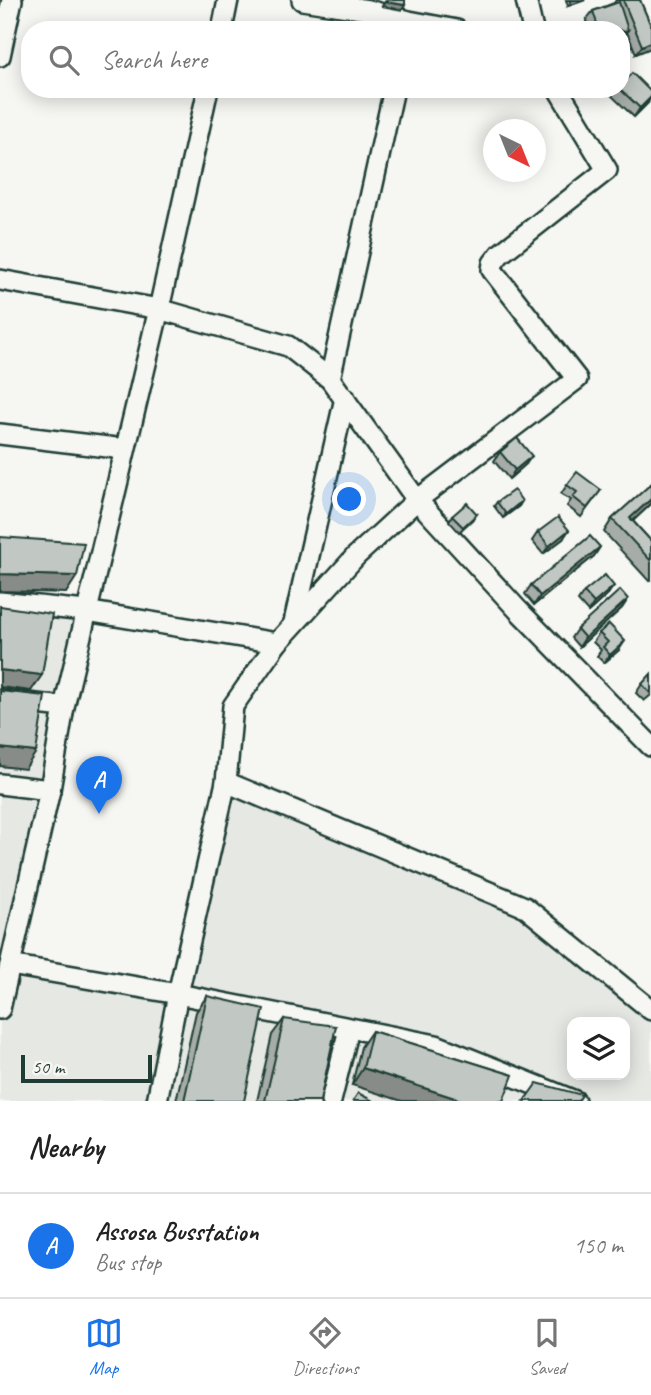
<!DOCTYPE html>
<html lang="en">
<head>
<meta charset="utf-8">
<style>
  :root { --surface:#fff; --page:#f2f2f2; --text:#222; --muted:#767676; --line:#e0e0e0; --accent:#1a73e8 }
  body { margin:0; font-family:Caveat,sans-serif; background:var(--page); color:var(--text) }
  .controls { position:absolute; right:21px; bottom:21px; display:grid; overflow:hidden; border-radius:14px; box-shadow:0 4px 18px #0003 }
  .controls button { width:63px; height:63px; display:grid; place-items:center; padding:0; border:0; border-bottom:2px solid var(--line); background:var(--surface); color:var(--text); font:35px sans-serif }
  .compass { position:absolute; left:483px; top:119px; width:63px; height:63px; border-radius:50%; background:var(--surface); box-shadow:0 4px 18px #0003; rotate:137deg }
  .scale { position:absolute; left:21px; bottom:18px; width:131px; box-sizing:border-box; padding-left:7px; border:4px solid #1f3d34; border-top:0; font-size:19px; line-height:24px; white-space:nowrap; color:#1f3d34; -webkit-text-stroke:5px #f6f6f2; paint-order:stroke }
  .you { position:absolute; left:350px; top:500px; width:24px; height:24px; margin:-18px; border:5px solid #fff; border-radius:50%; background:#1a73e8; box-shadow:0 0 0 10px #1a73e833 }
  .badge { display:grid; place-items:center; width:46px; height:46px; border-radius:50%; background:var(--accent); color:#fff; font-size:23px; font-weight:700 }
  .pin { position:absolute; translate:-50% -58px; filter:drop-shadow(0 2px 4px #0008) }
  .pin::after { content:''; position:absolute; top:37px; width:24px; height:21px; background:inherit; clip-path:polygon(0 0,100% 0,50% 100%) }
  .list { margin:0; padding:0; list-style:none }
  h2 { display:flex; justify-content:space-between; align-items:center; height:91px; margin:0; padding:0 28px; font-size:30px }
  h2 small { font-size:23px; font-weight:400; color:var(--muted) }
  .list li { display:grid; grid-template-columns:46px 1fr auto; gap:21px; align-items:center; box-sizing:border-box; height:105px; padding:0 28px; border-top:2px solid var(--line) }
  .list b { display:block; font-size:26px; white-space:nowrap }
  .list p { margin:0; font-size:23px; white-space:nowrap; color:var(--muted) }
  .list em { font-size:23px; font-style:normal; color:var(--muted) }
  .icon { flex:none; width:38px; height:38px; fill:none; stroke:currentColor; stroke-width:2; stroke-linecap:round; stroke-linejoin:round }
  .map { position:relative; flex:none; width:651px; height:1101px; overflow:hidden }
  .search { position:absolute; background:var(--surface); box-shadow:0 4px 18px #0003; left:21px; right:21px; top:21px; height:77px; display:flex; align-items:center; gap:18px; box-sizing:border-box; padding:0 24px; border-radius:28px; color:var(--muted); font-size:26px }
  .sheet { height:196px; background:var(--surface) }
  nav { display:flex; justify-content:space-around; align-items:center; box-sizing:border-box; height:98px; border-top:2px solid var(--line); background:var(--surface); font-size:19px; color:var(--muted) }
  nav a { display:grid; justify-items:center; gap:4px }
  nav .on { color:var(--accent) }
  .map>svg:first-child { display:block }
  .built { fill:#e6e8e4; fill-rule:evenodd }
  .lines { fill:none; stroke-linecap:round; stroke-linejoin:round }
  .street-casing { stroke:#1f3d34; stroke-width:24 }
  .street { stroke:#f6f6f2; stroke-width:19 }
  .wall { fill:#a6aca8; stroke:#1f3d34; stroke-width:2 }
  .shaded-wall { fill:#878c88; stroke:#1f3d34; stroke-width:2 }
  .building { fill:#c1c8c3; stroke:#1f3d34; stroke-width:2 }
</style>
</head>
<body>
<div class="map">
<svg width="651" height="1101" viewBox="0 0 651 1101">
  <rect width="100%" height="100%" fill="#f6f6f2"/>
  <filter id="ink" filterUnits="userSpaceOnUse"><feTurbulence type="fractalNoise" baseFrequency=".0143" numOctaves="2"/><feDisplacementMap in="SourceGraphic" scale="14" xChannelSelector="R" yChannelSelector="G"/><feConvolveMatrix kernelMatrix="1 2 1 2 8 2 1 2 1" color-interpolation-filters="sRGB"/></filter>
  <g filter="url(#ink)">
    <path class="built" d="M0,604L89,613L17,962L179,999L227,786L523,910L651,1012V1101H0ZM572,1022H625V1075H572Z"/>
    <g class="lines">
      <g class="street-casing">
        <g id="street">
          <polyline points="302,0 368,10 409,21 457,30"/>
          <polyline points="526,0 533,30"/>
          <polyline points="222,30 228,0"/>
          <polyline points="0,56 12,0"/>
          <polyline points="0,280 159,309 288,346 330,379 417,500 518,610 651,746"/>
          <polyline points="330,379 394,89"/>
          <polyline points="0,434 124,449"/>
          <polyline points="0,602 86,611 277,643"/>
          <polyline points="294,622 345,398"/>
          <polyline points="0,700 64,707"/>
          <polyline points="226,782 525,907 651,1010"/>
          <polyline points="0,784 50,790"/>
          <polyline points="10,965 178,994 436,1045 575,1101"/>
          <polyline points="0,1009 50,790 64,707 159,309 208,89"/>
          <polyline points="157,1101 178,994 226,782 233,706 277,643 356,556 417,500 577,379 492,270 493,263 500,254 607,170 558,89"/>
          <polyline points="331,1101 349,1029"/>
        </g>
      </g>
      <use href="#street" class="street"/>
    </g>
    <g class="wall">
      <polygon points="566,0 585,0 568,6"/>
      <polygon points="616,0 640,0 651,26 651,47 636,54 627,32 621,39 621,30 590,30 586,20 593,11 614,3"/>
      <polygon points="617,89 621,89 648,103 634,117 612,96"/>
      <polygon points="500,452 526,464 509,479 494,461"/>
      <polygon points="651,484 651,504 633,521 651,541 651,579 649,581 604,532 612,519"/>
      <polygon points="567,485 601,490 581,517 567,506 571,500 561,494"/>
      <polygon points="522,501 519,506 503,518 494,506 497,502"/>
      <polygon points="477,514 474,518 459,532 449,521 452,516"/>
      <polygon points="538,532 563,539 543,554 532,541"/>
      <polygon points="600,547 594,556 534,605 525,594 531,585"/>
      <polygon points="584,592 608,594 588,612 578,601"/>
      <polygon points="628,599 622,608 579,647 571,638 577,629"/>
      <polygon points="599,633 619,650 604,663 597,656 601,650 593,642"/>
      <polygon points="651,674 651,695 644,701 636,693 642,684"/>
      <polygon points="207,996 244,1101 176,1101 196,1012"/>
      <polygon points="284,1019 320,1101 257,1101 272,1035"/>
      <polygon points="372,1031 513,1075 352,1085 361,1047"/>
    </g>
    <g class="shaded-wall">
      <polygon points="572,0 585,0 568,6"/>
      <polygon points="385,2 405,5 402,10 382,6"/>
      <polygon points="628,30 622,38 621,39 621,32"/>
      <polygon points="651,42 651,48 636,54 642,46"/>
      <polygon points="651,97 648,103 634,117 640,108"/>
      <polygon points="532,456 526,464 509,479 515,470"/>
      <polygon points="651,499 651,504 622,531 630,518"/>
      <polygon points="522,501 519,506 503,518 506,514"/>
      <polygon points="569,530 563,539 543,554 549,546"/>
      <polygon points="600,547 594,556 534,605 540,596"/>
      <polygon points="0,574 77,576 66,593 0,591"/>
      <polygon points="614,586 608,594 588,612 594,603"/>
      <polygon points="628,599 622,608 579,647 585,638"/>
      <polygon points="625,641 619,650 604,663 610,655"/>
      <polygon points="0,670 42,675 31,691 0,687"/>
      <polygon points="0,748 36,752 25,769 0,766"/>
      <polygon points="363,1068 464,1101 402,1101 352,1085"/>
    </g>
    <g class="building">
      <polygon points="386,0 405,0 405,5 385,2"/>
      <polygon points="623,0 640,0 651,26 651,42 642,46"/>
      <polygon points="619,2 628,30 621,32 621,30 599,30 593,11"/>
      <polygon points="632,73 651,92 651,97 640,108 620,89 621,84"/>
      <polygon points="517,438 532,456 515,470 500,452"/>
      <polygon points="577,472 601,490 587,508 573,497 577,492 567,485"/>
      <polygon points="651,484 651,499 630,518 651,541 651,561 612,519"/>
      <polygon points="514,490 522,501 506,514 497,502"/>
      <polygon points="467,503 477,514 463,527 452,516"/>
      <polygon points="558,517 569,530 549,546 538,532"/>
      <polygon points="590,536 600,547 540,596 531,585"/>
      <polygon points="0,537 84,543 77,576 0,574"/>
      <polygon points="605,575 614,586 594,603 584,592"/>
      <polygon points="620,590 628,599 585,638 577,629"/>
      <polygon points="0,606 52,614 42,675 0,670"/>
      <polygon points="609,624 625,641 610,655 603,647 608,642 599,633"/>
      <polygon points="651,674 651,692 650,693 642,684"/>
      <polygon points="0,691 45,696 36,752 0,748"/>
      <polygon points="207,996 264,1009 244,1101 184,1101"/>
      <polygon points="284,1019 336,1026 320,1101 265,1101"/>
      <polygon points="372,1031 513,1075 503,1101 464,1101 363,1068"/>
      <polygon points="537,1083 582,1095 578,1101 524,1101"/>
      <polygon points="358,1093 373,1101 353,1101"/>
    </g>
  </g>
</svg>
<div class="controls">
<button><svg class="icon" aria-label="layers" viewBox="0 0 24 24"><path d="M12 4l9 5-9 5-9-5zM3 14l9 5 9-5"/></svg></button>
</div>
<svg class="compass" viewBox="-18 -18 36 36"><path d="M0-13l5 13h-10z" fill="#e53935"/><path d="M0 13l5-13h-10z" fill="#767676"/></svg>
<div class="scale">50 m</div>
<div class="you"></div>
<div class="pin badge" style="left:99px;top:814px">A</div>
<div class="search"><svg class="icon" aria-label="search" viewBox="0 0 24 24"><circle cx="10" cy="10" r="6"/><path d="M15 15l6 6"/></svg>Search here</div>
</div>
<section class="sheet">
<h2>Nearby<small></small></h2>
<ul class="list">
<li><span class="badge">A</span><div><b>Assosa Busstation</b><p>Bus stop</p></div><em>150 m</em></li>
</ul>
</section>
<nav>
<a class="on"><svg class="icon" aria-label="map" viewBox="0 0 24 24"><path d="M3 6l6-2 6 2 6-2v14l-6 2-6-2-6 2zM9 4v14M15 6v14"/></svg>Map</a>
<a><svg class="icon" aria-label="directions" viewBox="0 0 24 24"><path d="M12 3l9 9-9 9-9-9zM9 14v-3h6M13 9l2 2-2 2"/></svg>Directions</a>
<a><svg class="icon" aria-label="saved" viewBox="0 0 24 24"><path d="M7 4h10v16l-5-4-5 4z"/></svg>Saved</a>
</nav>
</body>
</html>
